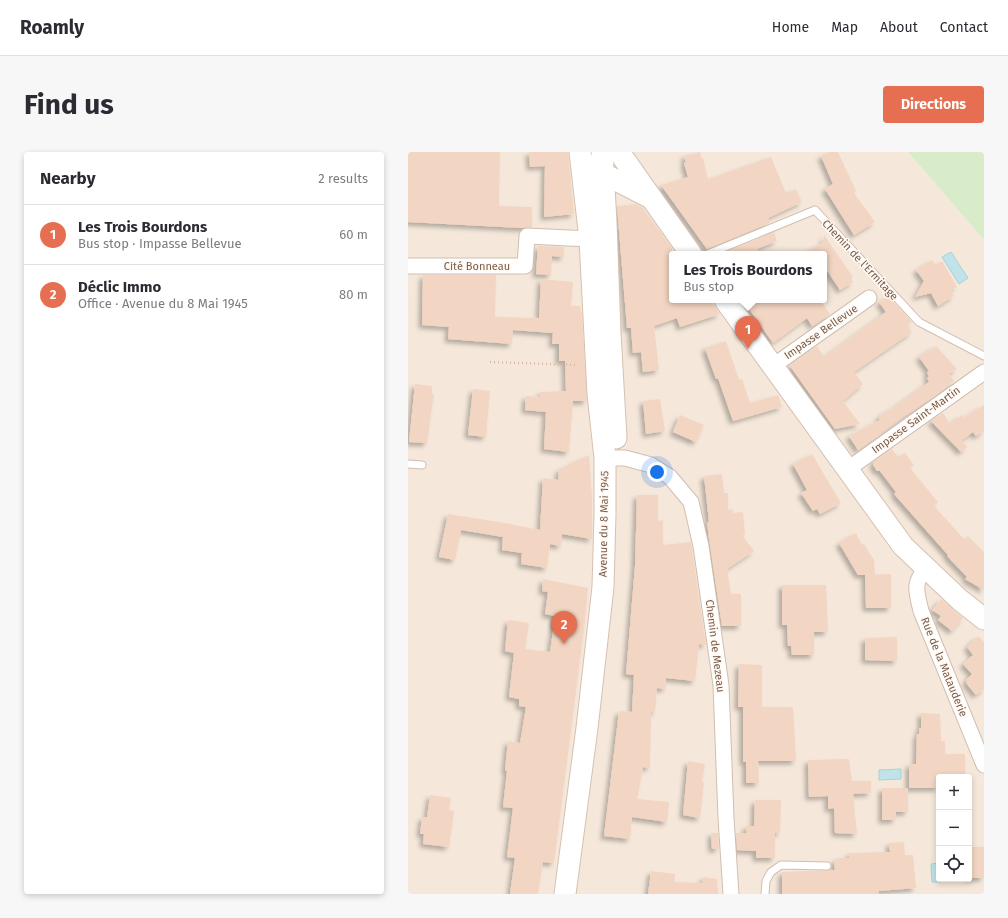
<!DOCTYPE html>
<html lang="en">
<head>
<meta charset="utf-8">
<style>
  :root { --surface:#fff; --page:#f7f7f7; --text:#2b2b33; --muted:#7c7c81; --line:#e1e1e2; --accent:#e76f51 }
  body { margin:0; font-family:"Fira Sans",sans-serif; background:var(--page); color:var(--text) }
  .controls { position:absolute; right:12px; bottom:12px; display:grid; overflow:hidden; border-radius:4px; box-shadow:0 2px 6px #0003 }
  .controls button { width:36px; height:36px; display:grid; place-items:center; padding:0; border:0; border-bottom:1px solid var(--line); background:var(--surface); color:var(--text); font:20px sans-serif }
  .you { position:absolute; left:249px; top:320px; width:14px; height:14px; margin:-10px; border:3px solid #fff; border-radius:50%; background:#1a73e8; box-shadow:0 0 0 6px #1a73e833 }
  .badge { display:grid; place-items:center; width:26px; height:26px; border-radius:50%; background:var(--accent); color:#fff; font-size:13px; font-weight:700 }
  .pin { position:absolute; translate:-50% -33px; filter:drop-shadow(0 1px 2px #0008) }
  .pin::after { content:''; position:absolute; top:21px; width:14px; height:12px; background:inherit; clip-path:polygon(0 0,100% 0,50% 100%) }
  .popup { position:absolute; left:261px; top:99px; width:158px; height:52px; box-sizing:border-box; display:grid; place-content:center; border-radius:4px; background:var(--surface); filter:drop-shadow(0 1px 3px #0005); font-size:13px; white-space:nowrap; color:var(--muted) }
  .popup b { font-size:15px; color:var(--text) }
  .popup::after { content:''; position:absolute; left:50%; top:100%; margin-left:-8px; border:8px solid transparent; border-top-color:var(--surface) }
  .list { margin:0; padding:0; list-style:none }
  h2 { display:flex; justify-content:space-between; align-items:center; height:52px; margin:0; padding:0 16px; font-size:17px }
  h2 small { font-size:13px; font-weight:400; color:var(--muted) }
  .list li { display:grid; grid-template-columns:26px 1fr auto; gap:12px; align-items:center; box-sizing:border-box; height:60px; padding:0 16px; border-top:1px solid var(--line) }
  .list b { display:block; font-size:15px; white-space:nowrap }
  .list p { margin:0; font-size:13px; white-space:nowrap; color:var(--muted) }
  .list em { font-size:13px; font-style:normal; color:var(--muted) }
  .icon { flex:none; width:22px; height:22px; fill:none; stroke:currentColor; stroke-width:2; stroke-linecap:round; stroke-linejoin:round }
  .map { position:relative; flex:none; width:576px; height:742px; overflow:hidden; border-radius:4px }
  header { display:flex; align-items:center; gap:24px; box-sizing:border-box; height:56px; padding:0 20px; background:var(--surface); border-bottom:1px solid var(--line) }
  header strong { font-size:19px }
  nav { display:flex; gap:22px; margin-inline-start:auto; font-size:14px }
  .intro { display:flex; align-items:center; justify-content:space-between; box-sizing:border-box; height:96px; padding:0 24px }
  h1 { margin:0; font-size:28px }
  .button { padding:10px 18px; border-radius:4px; background:var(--accent); color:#fff; font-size:14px; font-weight:700 }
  main { display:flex; gap:24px; padding:0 24px }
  aside { flex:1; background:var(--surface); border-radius:4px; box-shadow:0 2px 6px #0003 }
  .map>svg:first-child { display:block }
  .residential { fill:#f5e8da; fill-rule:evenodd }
  .green { fill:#d8ecc9 }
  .water { fill:#bfe3e8; stroke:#a5d3da }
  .building { fill:#f3d5c3; filter:url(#shadow) }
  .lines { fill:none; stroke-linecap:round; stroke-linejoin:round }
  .lane-casing { stroke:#d1beb0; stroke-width:9 }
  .street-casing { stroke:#d1beb0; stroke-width:17 }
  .secondary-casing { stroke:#d6c0b0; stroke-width:23 }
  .path { stroke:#d9b8a5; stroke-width:2.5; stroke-dasharray:1 3; stroke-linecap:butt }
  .lane { stroke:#fff; stroke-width:7 }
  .street { stroke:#fff; stroke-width:15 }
  .secondary { stroke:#fff; stroke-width:21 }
  .labels { text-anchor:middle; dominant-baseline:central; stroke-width:3; stroke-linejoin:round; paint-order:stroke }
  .street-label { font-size:11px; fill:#7a5c4d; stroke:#fffaf3 }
</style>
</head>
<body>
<header>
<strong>Roamly</strong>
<nav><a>Home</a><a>Map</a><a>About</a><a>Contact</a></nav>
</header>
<div class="intro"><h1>Find us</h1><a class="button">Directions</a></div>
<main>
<aside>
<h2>Nearby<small>2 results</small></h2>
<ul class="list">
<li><span class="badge">1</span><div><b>Les Trois Bourdons</b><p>Bus stop · Impasse Bellevue</p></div><em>60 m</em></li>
<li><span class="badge">2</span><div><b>Déclic Immo</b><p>Office · Avenue du 8 Mai 1945</p></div><em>80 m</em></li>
</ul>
</aside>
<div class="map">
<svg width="576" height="742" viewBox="0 0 576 742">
  <defs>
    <filter id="shadow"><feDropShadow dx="-3.5" dy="3.5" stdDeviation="2" flood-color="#0004"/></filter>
  </defs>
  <rect width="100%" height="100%" fill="#fdf6ec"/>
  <path class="residential" d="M0,0H500L576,88V742H0ZM264,102H416V148H264ZM531,625H561V727H531Z"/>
  <polygon class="green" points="500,0 576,0 576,88"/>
  <g class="water">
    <polygon points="543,100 560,126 551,132 534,105"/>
    <polygon points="493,617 493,627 471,628 471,618"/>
    <polygon points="531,711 531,727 533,727 533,730 524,730 523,712"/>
  </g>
  <g class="building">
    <polygon points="0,0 92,0 91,54 124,55 124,75 114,76 0,70"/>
    <polygon points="121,0 160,0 166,62 136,65 137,14 122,15"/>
    <polygon points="292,0 293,6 295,6 300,27 363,5 378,41 388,37 394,50 360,66 362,71 299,97 253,33 280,25 276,11 278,10 276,4"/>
    <polygon points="422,0 430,0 448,39 446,41 467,70 446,83 417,37 425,32 413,4"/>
    <polygon points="228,52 235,56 264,96 264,148 302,148 312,162 272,175 269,166 246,174 251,218 235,220 233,200 225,201 223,176 219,176 209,54"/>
    <polygon points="366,80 369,89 349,97 352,102 313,102"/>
    <polygon points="416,83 445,125 443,126 445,130 432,138 416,114 416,102 396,102 416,90"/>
    <polygon points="130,94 156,95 156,105 144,104 143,123 128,122"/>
    <polygon points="524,108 527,113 534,109 549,135 543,139 546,144 530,154 523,141 507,145 516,129 508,118"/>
    <polygon points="15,123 88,123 87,165 131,166 133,127 165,130 163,154 172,154 174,163 179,249 165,249 161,300 136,297 138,260 117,258 118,244 132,245 132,240 158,239 157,209 151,209 151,192 144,192 145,181 105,178 104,192 40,187 41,175 14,173"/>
    <polygon points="480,144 504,170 499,173 504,180 446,220 455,232 435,249 452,272 427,277 382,214 409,194 416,205 478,160 471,150"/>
    <polygon points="335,148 412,148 422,162 404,174 399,166 365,191"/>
    <polygon points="318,189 331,228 334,227 342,251 370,243 374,255 325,269 310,226 308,227 297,196"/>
    <polygon points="528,194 549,217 541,222 546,229 524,246 495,265 473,281 473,282 450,298 441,284 472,268 471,265 480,258 481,259 521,230 519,226 521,225 519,220 521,219 511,205"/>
    <polygon points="7,232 24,234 24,242 26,242 19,291 1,290"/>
    <polygon points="65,237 82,239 78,285 60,283"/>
    <polygon points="252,247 257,279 238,282 235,249"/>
    <polygon points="576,253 576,279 568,284 565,280 554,288 559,295 553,300 523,269 535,261 542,272 554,263 556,266"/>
    <polygon points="272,263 296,273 288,290 265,280"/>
    <polygon points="484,297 490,305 497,301 506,313 502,316 530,350 526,354 556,387 560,384 576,400 576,438 557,427 559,425 539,404 540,403 486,342 488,340 472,319 469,319 465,313 466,309"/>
    <polygon points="404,302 433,351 412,362 409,357 405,359 393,341 399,338 385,312"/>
    <polygon points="181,303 184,346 184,387 154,382 153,394 142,392 139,416 113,412 114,401 94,398 95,385 53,378 47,408 31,405 40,362 97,371 132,378 135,326 150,328 151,318"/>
    <polygon points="314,322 316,341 320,341 320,358 325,357 325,361 335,360 337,382 334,383 346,399 319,417 323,442 333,442 333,474 314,474 301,387 299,370 301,370 296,324"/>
    <polygon points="229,343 250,343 250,369 255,368 255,393 283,390 298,493 291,492 287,529 258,526 258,537 249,536 247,560 243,560 242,616 235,615 229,647 261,650 259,670 224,665 222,687 196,684 211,559 224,560 226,523 218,522 227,414"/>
    <polygon points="448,381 454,393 456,392 466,408 467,423 450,423 431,391"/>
    <polygon points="483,422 483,456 458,456 457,423"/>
    <polygon points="135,427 180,436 177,469 146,711 135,710 130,742 102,742 107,706 99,705 105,656 95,655 99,619 97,618 100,589 112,591 118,555 111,554 111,547 101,545 106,501 97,499 100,468 121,471 117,497 142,500 147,464 137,462 140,440 134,439"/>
    <polygon points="374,433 418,433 420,480 406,480 406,503 384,503 383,494 380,494 379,473 374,473"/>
    <polygon points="533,447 555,466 544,479 530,468 533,464 524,458"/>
    <polygon points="570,484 576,490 576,537 568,543 558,531 559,530 558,528 564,522 555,512 565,503 559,495"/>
    <polygon points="489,485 489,509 457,508 457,486"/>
    <polygon points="331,512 354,513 354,555 385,555 388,609 350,609 351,631 338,631 338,610 335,610 335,555 330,555"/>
    <polygon points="513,561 532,562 533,589 537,589 537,602 557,602 557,625 531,625 531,636 501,636 501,612 508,612 509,582 511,582 511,576 513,576"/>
    <polygon points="441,607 444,629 463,629 463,641 445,642 449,682 427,681 426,656 420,657 420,644 401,645 400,608"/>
    <polygon points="280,609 297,612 294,630 296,630 292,666 275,663"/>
    <polygon points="474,636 500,636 500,660 488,660 488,668 474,668"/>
    <polygon points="22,643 43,646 41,658 46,659 41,695 15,692 16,682 12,682 14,665 19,665"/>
    <polygon points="347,648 373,648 372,681 367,681 367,706 348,706 348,699 329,698 328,681 338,681 338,674 346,674"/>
    <polygon points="303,681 310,681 311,697 304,697"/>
    <polygon points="496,690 497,703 505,703 508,736 471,739 471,742 374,742 374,720 427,718 426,710 430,706 441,706 441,701 482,700 481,691"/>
    <rect x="561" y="695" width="15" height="31"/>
    <polygon points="243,719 267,722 266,730 294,731 295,725 309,727 310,742 240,742"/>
  </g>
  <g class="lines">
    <g class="lane-casing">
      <g id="lane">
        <polyline points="300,102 407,58 511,170 576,204"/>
        <polyline points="0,312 14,313"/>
        <polyline points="357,742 358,729 363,720 373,713 419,714"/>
      </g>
    </g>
    <g class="street-casing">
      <g id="street">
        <polyline points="0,114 117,114 119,84 182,87"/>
        <polyline points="365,214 461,146"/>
        <polyline points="197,306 217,306 243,313 262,325 283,350 293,394 313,533 318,666 323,742"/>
        <polyline points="440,317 576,220"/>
        <path d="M518,417C504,431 509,441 513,459L576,613"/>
      </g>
    </g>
    <g class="secondary-casing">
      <g id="secondary">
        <polyline points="194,0 198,70 202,181 208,286"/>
        <polyline points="211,0 283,102"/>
        <polyline points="189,12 196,22 241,45"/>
        <polyline points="317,148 495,394 552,448 576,467"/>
        <polyline points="157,742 179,576 195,435 197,362 197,306 190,242 182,87 172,0"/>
      </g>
    </g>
    <polyline class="path" points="82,210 170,213"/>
    <use href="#lane" class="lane"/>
    <use href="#street" class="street"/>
    <use href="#secondary" class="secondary"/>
  </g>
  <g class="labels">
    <g class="street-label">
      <text transform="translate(452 108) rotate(47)">Chemin de l'Ermitage</text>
      <text x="69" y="114">Cité Bonneau</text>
      <text transform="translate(413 180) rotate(-35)">Impasse Bellevue</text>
      <text transform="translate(508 268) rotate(-36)">Impasse Saint-Martin</text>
      <text transform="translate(196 372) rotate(-89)">Avenue du 8 Mai 1945</text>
      <text transform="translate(307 494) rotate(83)">Chemin de Mezeau</text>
      <text transform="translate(536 515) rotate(68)">Rue de la Matauderie</text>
    </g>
  </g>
</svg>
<div class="controls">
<button>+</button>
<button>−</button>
<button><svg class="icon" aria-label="locate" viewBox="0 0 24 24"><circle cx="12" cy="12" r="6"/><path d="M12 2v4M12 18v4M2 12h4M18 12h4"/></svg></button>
</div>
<div class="you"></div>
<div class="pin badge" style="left:340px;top:197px">1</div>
<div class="popup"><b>Les Trois Bourdons</b>Bus stop</div>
<div class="pin badge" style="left:156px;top:492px">2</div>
</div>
</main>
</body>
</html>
